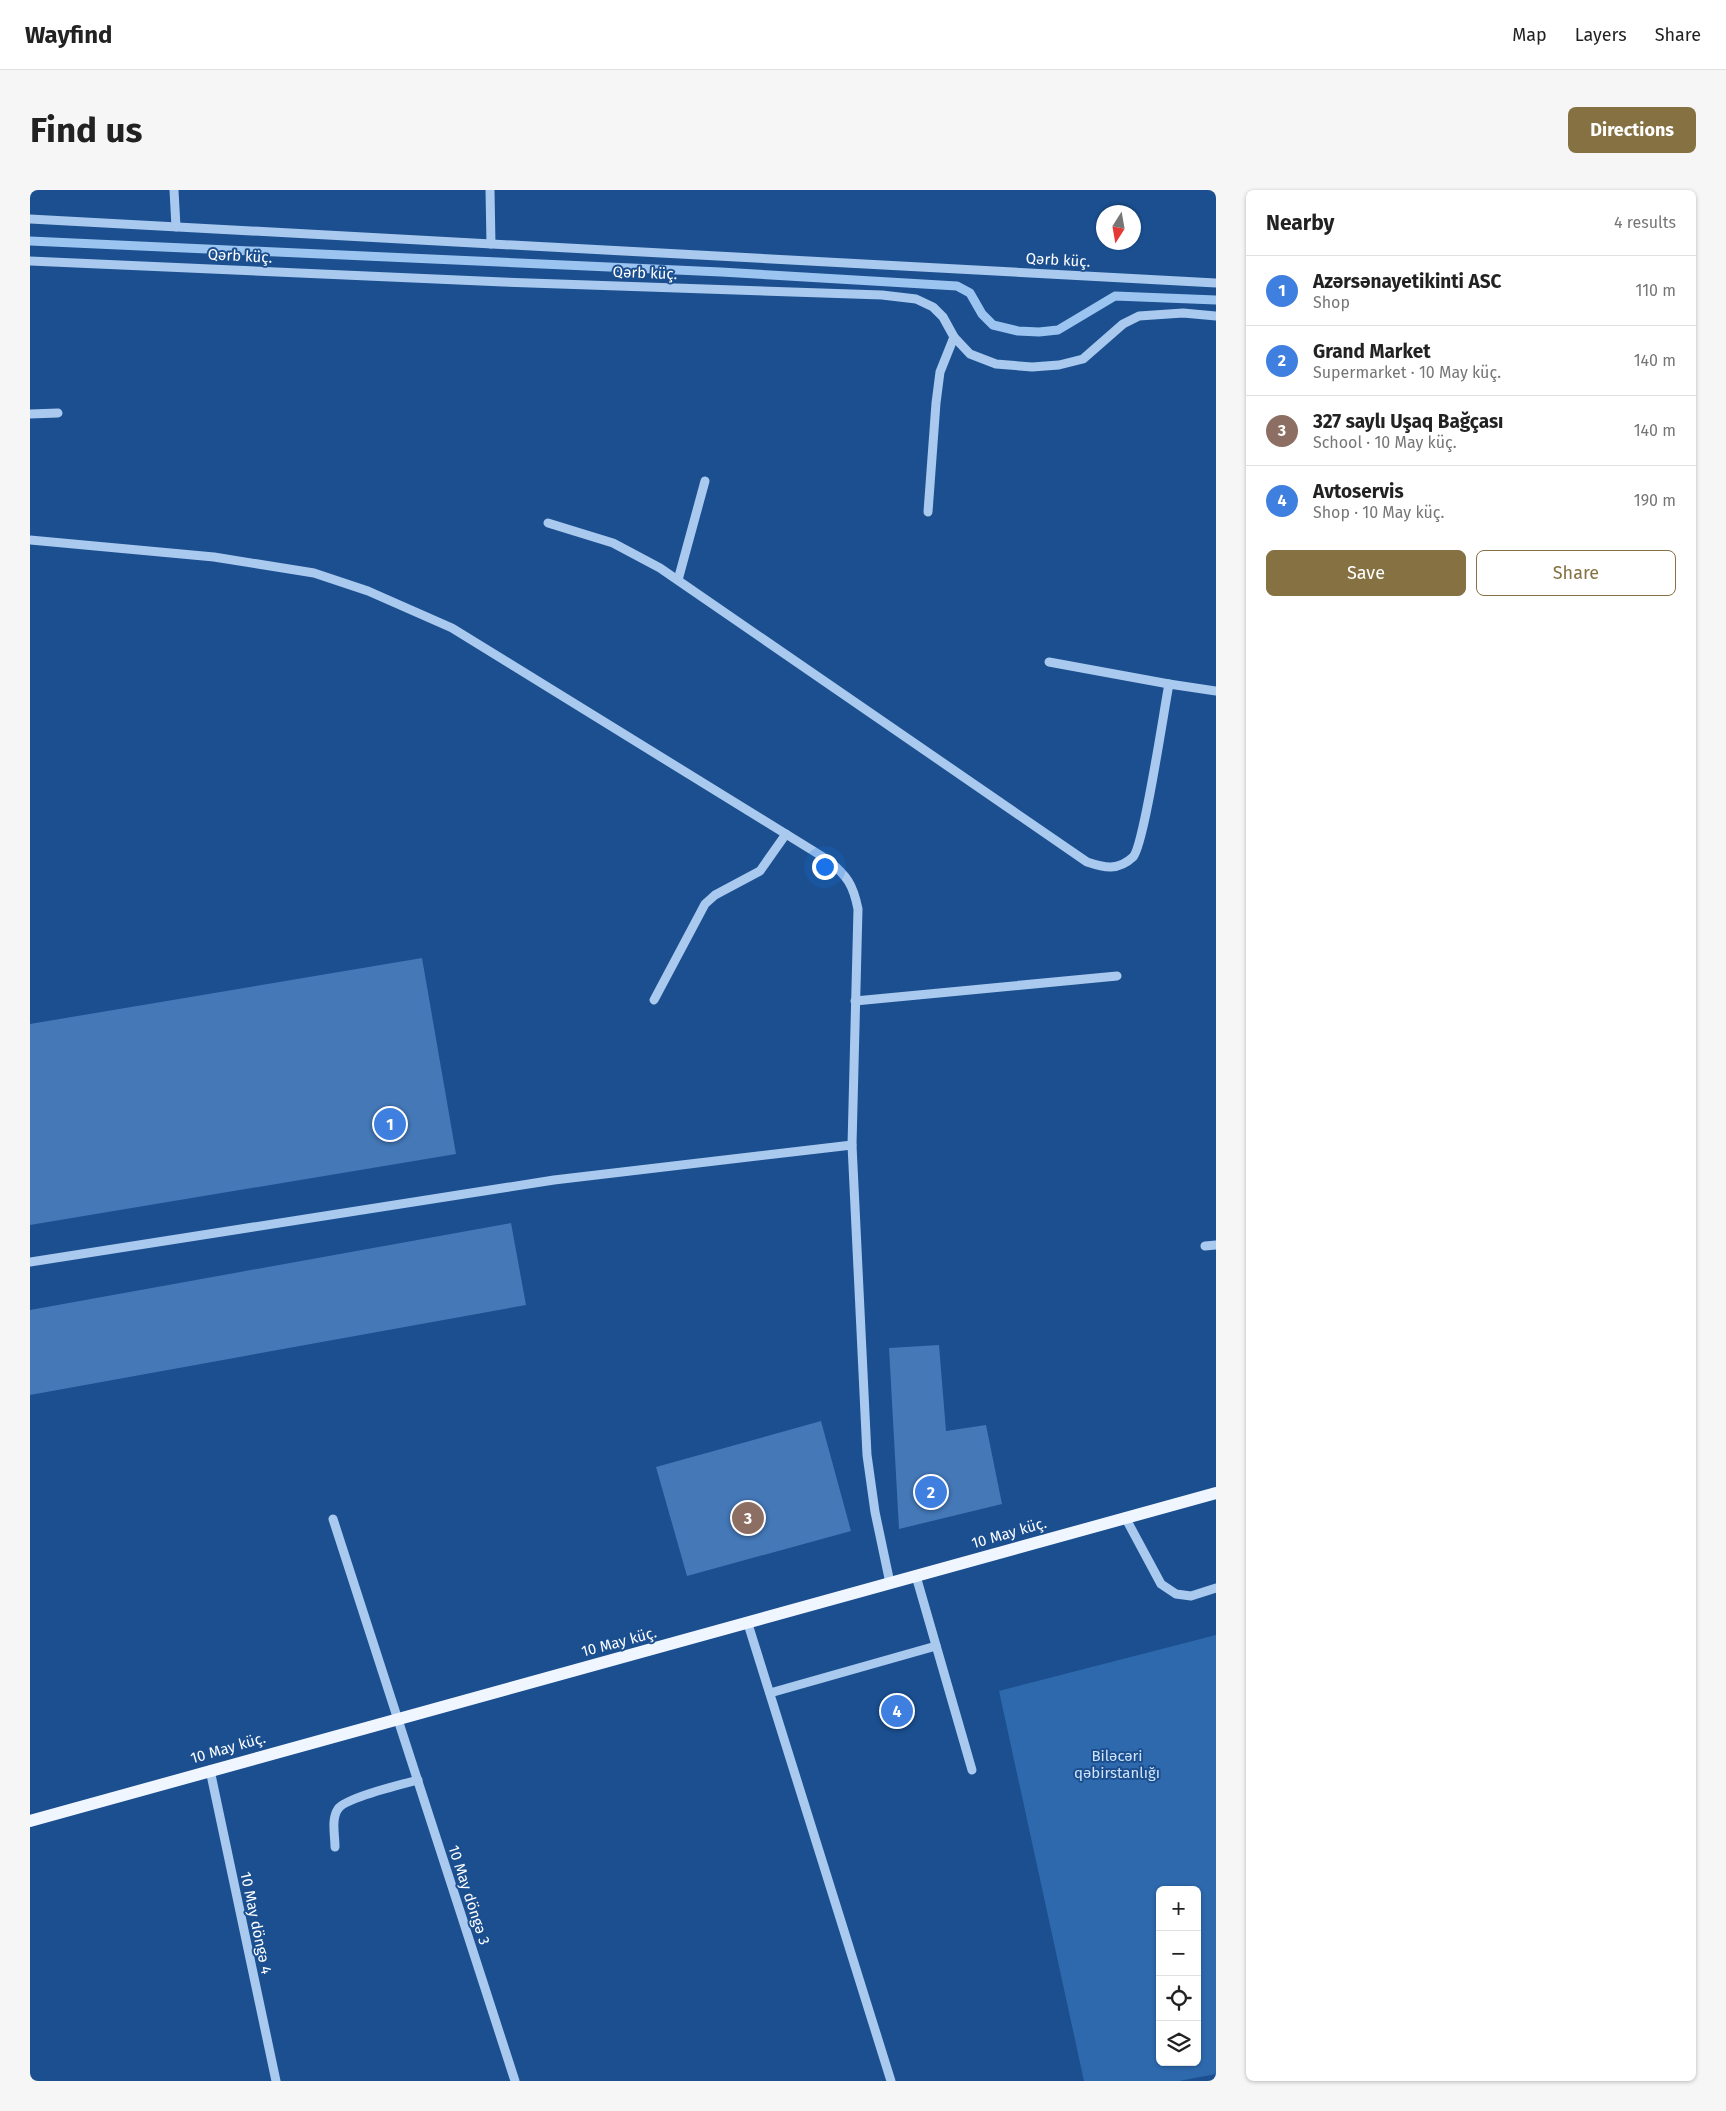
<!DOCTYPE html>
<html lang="en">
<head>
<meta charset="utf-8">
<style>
  :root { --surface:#fff; --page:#f6f6f6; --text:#222; --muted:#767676; --line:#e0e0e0; --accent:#857141 }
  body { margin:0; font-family:"Fira Sans",sans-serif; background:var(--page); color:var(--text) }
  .controls { position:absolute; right:15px; bottom:15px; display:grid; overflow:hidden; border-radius:8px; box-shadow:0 1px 4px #0004 }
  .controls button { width:45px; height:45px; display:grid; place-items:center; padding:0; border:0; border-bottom:1px solid var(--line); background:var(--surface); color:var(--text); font:25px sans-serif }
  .compass { position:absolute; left:1066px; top:15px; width:45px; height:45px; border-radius:50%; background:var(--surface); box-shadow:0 1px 4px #0004; rotate:191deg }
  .you { position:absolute; left:794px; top:676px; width:18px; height:18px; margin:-12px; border:4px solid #fff; border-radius:50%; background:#1a73e8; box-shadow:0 0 0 8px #1a73e833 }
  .badge { display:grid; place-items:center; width:32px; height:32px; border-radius:50%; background:var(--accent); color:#fff; font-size:16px; font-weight:700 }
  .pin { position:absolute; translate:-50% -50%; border:2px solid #fff; box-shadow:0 1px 5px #0006 }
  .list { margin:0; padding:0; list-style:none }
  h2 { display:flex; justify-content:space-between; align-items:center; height:65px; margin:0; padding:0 20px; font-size:21px }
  h2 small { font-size:16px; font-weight:400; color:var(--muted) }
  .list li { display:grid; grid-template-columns:32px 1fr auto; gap:15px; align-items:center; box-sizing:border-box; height:70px; padding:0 20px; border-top:1px solid var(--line) }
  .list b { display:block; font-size:19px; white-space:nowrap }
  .list p { margin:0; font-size:16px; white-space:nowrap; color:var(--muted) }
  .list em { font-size:16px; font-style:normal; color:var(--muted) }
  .actions { display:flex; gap:10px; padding:15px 20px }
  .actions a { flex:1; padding:11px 0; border:1px solid var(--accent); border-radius:8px; text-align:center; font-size:18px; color:var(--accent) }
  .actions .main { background:var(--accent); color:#fff }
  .icon { flex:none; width:28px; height:28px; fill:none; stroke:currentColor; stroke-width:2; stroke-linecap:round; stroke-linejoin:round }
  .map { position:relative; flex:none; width:1186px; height:1891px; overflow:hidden; border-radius:8px }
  header { display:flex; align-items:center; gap:30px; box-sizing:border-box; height:70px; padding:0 25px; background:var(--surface); border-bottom:1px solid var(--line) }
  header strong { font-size:24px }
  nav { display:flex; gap:28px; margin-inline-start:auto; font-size:18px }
  .intro { display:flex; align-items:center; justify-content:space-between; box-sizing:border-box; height:120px; padding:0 30px }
  h1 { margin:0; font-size:35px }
  .button { padding:12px 22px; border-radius:8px; background:var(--accent); color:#fff; font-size:18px; font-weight:700 }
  main { display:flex; gap:30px; padding:0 30px }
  aside { flex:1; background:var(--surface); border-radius:8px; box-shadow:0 1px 4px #0004 }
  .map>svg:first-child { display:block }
  .green { fill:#2e69ad; fill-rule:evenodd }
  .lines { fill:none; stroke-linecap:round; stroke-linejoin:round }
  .stream { stroke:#9cc4f0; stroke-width:9 }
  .building { fill:#4478b7 }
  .minor { stroke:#a9c9ee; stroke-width:9 }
  .major { stroke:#f0f6ff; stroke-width:12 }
  .labels { text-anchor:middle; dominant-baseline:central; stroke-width:4; stroke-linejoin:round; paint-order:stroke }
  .street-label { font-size:15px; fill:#fff; stroke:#1b4f8f }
  .park-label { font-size:15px; fill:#cfe3fa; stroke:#1b4f8f }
</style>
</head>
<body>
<header>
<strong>Wayfind</strong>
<nav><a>Map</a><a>Layers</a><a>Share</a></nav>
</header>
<div class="intro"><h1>Find us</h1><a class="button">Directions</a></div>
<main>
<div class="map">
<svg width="1186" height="1891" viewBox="0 0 1186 1891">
  <rect width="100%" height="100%" fill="#1b4f8f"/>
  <path class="green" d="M1186,1445V1884L1149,1891H1054L969,1501ZM1130,1700H1167V1872H1130Z"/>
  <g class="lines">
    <polyline class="stream" points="0,51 691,82 927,96 940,103 952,124 963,135 988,141 1009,142 1028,140 1085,106 1186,110"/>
  </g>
  <g class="building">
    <polygon points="392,768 426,964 0,1035 0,834"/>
    <polygon points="481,1033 496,1115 0,1205 0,1120"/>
    <polygon points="909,1155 916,1241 956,1235 972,1314 869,1339 859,1158"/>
    <polygon points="791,1231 821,1341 657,1386 626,1277"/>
  </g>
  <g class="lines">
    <g class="minor">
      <polyline points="144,0 146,37"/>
      <polyline points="460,0 461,54"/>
      <polyline points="0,29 1186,93"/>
      <polyline points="0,71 473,92 852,105 886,109 903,117 913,127 924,147 940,164 966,174 1002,177 1029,175 1053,169 1093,134 1109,126 1153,123 1186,126"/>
      <polyline points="0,224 28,223"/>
      <polyline points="898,322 906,213 910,182 924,147"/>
      <path d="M518,333L583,353L630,378L1057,672C1075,678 1088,681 1103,667C1114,656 1134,519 1139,494L1186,501"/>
      <path d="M0,350L184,367L284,383L338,401L422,438L798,670C817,686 823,694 828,719L822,955L837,1265L845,1322L860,1393"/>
      <polyline points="648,390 675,291"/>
      <polyline points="1019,472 1139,494"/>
      <polyline points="624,810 675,714 685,705 730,681 756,644"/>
      <polyline points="825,811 1087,786"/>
      <polyline points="1175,1056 1186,1055"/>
      <polyline points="0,1072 524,990 822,955"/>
      <polyline points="1095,1327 1131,1394 1146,1404 1161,1406 1186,1398"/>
      <polyline points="303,1329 485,1891"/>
      <polyline points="886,1386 942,1580"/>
      <polyline points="718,1434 861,1891"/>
      <polyline points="740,1503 906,1456"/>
      <polyline points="180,1580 246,1891"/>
      <path d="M305,1657C305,1645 301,1629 308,1619C315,1608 373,1594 388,1590"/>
    </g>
    <polyline class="major" points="0,1631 1186,1303"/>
  </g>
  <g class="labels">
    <g class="street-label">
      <text transform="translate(210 66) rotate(3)">Qərb küç.</text>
      <text transform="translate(1028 70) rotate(3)">Qərb küç.</text>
      <text transform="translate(615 83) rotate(2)">Qərb küç.</text>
      <text transform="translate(979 1343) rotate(-16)">10 May küç.</text>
      <text transform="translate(589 1452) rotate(-15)">10 May küç.</text>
      <text transform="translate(198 1558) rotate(-16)">10 May küç.</text>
      <text transform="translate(439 1705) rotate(72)">10 May döngə 3</text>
      <text transform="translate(226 1733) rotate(78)">10 May döngə 4</text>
    </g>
    <g class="park-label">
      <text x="1087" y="1566">Biləcəri<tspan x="1087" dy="17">qəbirstanlığı</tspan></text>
    </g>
  </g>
</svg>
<div class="controls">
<button>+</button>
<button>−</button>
<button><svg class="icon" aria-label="locate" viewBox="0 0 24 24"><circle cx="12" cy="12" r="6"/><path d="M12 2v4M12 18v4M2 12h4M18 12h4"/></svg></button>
<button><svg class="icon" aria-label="layers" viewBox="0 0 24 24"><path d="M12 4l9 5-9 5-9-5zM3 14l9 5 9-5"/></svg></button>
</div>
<svg class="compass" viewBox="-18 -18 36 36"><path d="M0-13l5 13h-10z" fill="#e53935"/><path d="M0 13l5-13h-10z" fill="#767676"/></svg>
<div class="you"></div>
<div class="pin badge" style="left:360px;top:934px;background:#3f7fe0">1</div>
<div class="pin badge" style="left:901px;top:1302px;background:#3f7fe0">2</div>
<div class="pin badge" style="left:718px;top:1328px;background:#8d6e63">3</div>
<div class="pin badge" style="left:867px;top:1521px;background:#3f7fe0">4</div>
</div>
<aside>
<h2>Nearby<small>4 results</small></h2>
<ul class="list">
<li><span class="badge" style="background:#3f7fe0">1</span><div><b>Azərsənayetikinti ASC</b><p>Shop</p></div><em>110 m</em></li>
<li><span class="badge" style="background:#3f7fe0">2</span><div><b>Grand Market</b><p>Supermarket · 10 May küç.</p></div><em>140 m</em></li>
<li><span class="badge" style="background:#8d6e63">3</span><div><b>327 saylı Uşaq Bağçası</b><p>School · 10 May küç.</p></div><em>140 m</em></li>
<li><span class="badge" style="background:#3f7fe0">4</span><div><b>Avtoservis</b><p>Shop · 10 May küç.</p></div><em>190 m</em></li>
</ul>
<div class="actions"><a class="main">Save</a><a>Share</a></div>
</aside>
</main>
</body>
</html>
